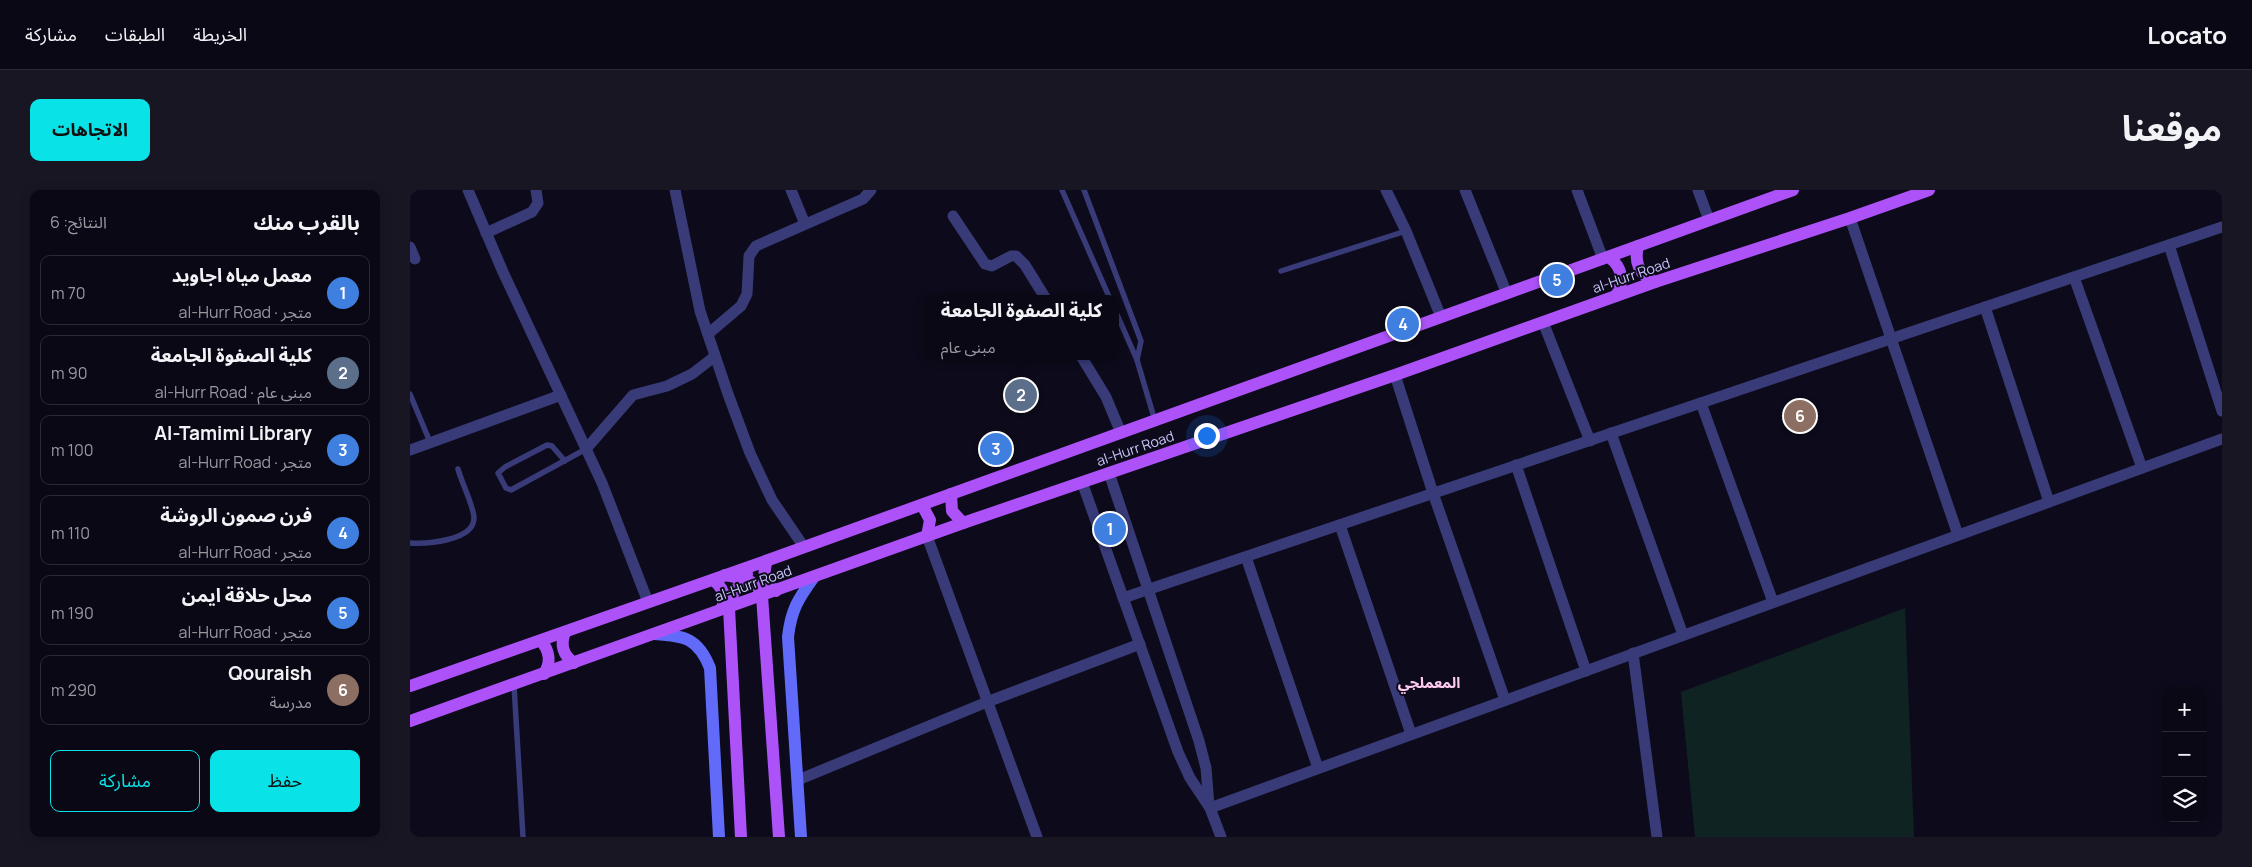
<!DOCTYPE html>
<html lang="ar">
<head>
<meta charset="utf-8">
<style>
  :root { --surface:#0a0814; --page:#181622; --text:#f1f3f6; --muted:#999aa0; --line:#2a2934; --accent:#09e3e7 }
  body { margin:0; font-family:Manrope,"Noto Sans Arabic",sans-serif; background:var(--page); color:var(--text); direction:rtl }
  .controls { position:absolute; right:15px; bottom:15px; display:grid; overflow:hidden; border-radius:10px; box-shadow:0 2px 12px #0003 }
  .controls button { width:45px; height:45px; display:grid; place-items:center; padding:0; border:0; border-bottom:1px solid var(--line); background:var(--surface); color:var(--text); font:25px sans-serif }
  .you { position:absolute; left:796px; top:245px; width:18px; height:18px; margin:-12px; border:4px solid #fff; border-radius:50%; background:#1a73e8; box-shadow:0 0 0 8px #1a73e833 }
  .badge { display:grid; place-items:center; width:32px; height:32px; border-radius:50%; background:var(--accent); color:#fff; font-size:16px; font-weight:700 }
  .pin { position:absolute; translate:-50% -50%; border:2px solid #fff; box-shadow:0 1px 5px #0006 }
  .popup { position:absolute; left:514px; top:105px; width:195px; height:65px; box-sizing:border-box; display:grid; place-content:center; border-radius:10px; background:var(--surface); filter:drop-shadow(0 1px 4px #0005); font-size:16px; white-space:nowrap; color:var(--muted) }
  .popup b { font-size:19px; color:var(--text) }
  .popup::after { content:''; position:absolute; left:50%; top:100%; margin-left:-10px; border:10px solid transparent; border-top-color:var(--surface) }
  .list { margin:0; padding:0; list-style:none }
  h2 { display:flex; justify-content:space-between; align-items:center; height:65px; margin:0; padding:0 20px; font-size:21px }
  h2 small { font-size:16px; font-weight:400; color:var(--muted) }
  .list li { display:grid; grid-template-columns:32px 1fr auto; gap:15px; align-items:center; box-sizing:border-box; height:70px; margin:0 10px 10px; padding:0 10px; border:1px solid var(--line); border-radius:10px }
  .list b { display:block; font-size:19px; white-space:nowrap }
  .list p { margin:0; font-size:16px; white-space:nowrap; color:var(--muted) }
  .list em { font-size:16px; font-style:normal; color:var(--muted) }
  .actions { display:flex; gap:10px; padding:15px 20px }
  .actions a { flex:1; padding:11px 0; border:1px solid var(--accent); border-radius:10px; text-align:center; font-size:18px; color:var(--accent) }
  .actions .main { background:var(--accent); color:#111 }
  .icon { flex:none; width:28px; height:28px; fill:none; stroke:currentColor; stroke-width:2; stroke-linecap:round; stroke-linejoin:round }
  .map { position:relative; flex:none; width:1812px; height:647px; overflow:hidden; direction:ltr; border-radius:10px }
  header { display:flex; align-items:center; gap:30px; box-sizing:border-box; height:70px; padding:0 25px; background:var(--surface); border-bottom:1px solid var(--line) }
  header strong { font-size:24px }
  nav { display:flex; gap:28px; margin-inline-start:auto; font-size:18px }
  .intro { display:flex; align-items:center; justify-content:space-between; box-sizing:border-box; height:120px; padding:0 30px }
  h1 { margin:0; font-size:35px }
  .button { padding:12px 22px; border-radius:10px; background:var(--accent); color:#111; font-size:18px; font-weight:700 }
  main { display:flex; gap:30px; padding:0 30px }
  aside { flex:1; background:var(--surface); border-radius:10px; box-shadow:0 2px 12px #0003 }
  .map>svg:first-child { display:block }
  .garden { fill:#0f2422 }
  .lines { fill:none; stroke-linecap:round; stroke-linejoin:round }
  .lane { stroke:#383b78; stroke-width:5.5 }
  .street { stroke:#383b78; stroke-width:11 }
  .secondary { stroke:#626af9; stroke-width:12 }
  .primary { stroke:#ad52f9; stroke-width:12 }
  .labels { text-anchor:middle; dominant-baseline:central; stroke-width:4; stroke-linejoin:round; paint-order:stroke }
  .street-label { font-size:14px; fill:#c9c7fd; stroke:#0d0b1b }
  .neighbourhood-label { font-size:15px; font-weight:bold; fill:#fdc9ee; stroke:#0d0b1b }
</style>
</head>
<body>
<header>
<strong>Locato</strong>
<nav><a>الخريطة</a><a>الطبقات</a><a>مشاركة</a></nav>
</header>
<div class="intro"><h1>موقعنا</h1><a class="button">الاتجاهات</a></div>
<main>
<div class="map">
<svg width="1812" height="647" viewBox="0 0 1812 647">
  <rect width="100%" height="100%" fill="#0d0b1b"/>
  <polygon class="garden" points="1495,418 1504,647 1285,647 1271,502"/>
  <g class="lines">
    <g class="lane">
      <polyline points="652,0 700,109"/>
      <polyline points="674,0 731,151 727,170"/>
      <polyline points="871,81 996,41"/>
      <polyline points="705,120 727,170 745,231"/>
      <polyline points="0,204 20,252"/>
      <polyline points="155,271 142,256 137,255 95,277 88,283 96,298 101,300 176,259"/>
      <path d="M0,353C16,354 64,351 64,328C64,317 51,291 48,279"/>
      <polyline points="104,495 113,647"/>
    </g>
    <g class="street">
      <polyline points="58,0 93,82 192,293 238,412"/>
      <polyline points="265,0 290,121 318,204 340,263 362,310 394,357"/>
      <polyline points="381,0 395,34"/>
      <polyline points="976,0 996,41 1031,127"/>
      <polyline points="1055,0 1097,104"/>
      <polyline points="1167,0 1193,69"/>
      <polyline points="1288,0 1299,30"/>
      <polyline points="543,26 575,74 582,76 601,66 606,66 615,75 636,109"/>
      <polyline points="1440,28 1548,345"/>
      <polyline points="76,43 122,22 128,13 126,0"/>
      <polyline points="1759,55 1812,221"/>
      <polyline points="0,57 5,69"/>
      <polyline points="1664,87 1732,278"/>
      <polyline points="1575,117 1639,312"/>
      <polyline points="1133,132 1180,251"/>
      <polyline points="298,144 331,116 337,104 339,66 346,56 453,9 461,0"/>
      <polyline points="671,166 696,207 711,243"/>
      <polyline points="985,185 1023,303 1095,510"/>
      <polyline points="1291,213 1363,412"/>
      <polyline points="1201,243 1273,445"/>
      <polyline points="176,259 223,205 257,196 282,184 304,167"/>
      <polyline points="0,260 151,205"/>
      <polyline points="1106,275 1176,481"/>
      <polyline points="699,283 789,551 796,578 799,616"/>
      <polyline points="672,292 768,562 780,588 800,618 811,647"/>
      <polyline points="930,335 1001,544"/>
      <polyline points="517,346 627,647"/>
      <polyline points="836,367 908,578"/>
      <polyline points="713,408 1812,37"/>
      <polyline points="1223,463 1247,647"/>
      <polyline points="388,590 577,512 730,454"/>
      <polyline points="800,618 1812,249"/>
    </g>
    <g class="secondary">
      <path d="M245,444C275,446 288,448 300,478L309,647"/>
      <path d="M391,647L378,447C381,420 388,409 404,387"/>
    </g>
    <g class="primary">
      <path d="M1228,56C1224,72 1229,85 1245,92"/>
      <path d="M1199,67C1212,77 1215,91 1206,106"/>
      <polyline points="541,304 542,321 553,333"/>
      <polyline points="512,315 520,330 517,346"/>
      <path d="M357,371C352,383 355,393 366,401"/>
      <path d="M315,385C330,388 348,389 352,406L369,647"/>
      <path d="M303,390C313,397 316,406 312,418"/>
      <path d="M155,442C150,455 153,465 164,473"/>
      <path d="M131,451C140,461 141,473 134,484"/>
      <polyline points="0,496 364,368 1383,0"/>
      <polyline points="0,531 553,333 985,185 1245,92 1440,28 1519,0"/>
      <polyline points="331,647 319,418 321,407 337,384"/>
    </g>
  </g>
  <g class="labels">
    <g class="street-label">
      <text transform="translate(1221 85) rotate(-19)">al-Hurr Road</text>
      <text transform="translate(725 258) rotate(-19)">al-Hurr Road</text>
      <text transform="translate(343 393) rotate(-20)">al-Hurr Road</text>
    </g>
    <g class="neighbourhood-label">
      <text x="1019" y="492">المعملجي</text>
    </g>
  </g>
</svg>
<div class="controls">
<button>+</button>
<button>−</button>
<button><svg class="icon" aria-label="layers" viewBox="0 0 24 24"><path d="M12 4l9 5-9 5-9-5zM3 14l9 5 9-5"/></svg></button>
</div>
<div class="you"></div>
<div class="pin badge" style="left:700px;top:339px;background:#3f7fe0">1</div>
<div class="pin badge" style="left:611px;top:205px;background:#5c6f8a">2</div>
<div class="popup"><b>كلية الصفوة الجامعة</b>مبنى عام</div>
<div class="pin badge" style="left:586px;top:259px;background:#3f7fe0">3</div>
<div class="pin badge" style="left:993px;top:134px;background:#3f7fe0">4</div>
<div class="pin badge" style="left:1147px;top:90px;background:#3f7fe0">5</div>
<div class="pin badge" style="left:1390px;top:226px;background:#8d6e63">6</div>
</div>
<aside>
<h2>بالقرب منك<small>النتائج: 6</small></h2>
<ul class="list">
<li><span class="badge" style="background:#3f7fe0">1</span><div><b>معمل مياه اجاويد</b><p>متجر · al-Hurr Road</p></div><em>70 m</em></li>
<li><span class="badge" style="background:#5c6f8a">2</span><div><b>كلية الصفوة الجامعة</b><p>مبنى عام · al-Hurr Road</p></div><em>90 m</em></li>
<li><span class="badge" style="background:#3f7fe0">3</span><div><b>Al-Tamimi Library</b><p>متجر · al-Hurr Road</p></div><em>100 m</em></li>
<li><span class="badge" style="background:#3f7fe0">4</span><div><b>فرن صمون الروشة</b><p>متجر · al-Hurr Road</p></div><em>110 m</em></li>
<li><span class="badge" style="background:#3f7fe0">5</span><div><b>محل حلاقة ايمن</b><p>متجر · al-Hurr Road</p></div><em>190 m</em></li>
<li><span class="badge" style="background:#8d6e63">6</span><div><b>Qouraish</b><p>مدرسة</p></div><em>290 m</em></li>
</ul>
<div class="actions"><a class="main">حفظ</a><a>مشاركة</a></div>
</aside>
</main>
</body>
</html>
